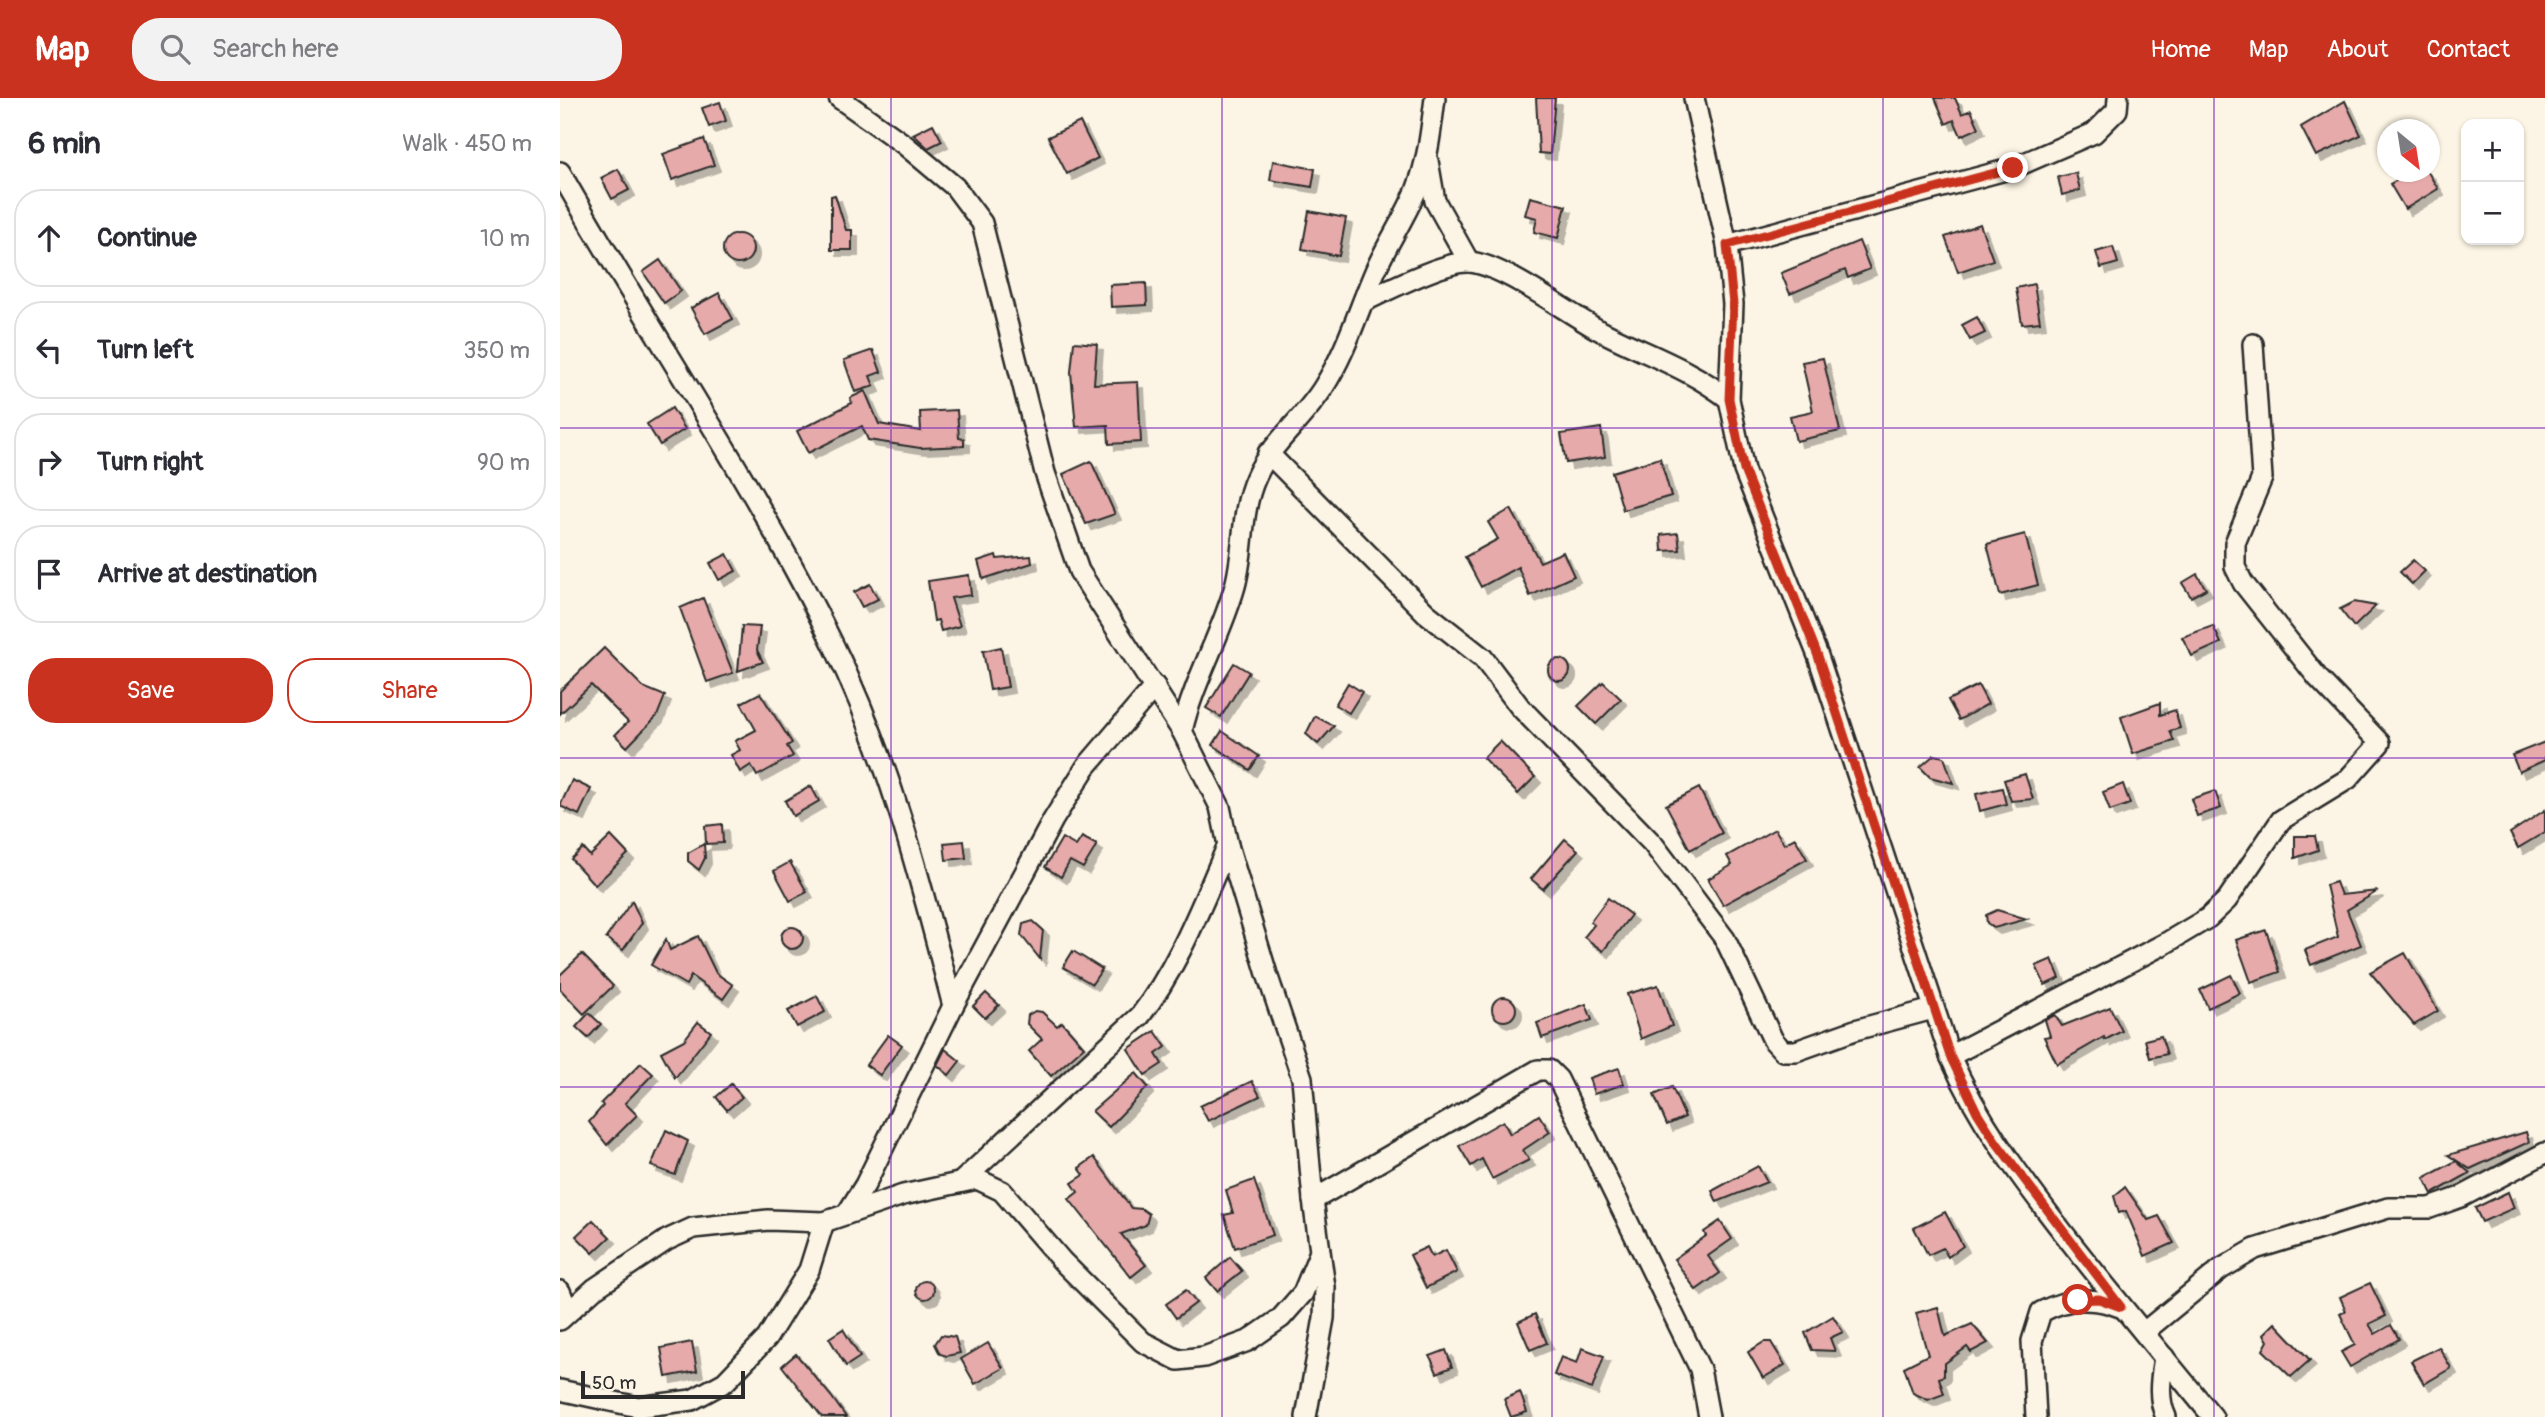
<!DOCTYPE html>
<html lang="en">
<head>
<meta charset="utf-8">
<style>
  :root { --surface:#fff; --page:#f2f2f3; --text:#2b2b33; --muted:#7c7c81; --line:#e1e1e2; --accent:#c8321e }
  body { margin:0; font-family:Pangolin,sans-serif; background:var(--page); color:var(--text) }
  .controls { position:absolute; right:21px; top:21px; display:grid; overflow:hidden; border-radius:14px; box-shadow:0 2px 5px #0004 }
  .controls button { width:63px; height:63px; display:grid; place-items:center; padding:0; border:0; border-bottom:2px solid var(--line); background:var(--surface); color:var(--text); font:35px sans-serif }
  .compass { position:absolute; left:1817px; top:21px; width:63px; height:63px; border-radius:50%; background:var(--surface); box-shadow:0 2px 5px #0004; rotate:150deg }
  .scale { position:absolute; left:21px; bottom:18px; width:164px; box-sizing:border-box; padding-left:7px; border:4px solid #2b2b2b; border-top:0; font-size:19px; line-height:24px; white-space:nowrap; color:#2b2b2b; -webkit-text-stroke:5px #fcf5e5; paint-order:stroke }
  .stop { position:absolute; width:21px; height:21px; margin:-16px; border:5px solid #c8321e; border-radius:50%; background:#fff }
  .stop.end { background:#c8321e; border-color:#fff; box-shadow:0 2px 7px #0008 }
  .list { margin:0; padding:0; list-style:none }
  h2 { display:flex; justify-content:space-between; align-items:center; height:91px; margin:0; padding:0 28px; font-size:30px }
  h2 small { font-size:23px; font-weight:400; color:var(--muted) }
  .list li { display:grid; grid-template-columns:46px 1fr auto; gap:21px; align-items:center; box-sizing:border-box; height:98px; margin:0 14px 14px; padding:0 14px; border:2px solid var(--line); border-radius:28px }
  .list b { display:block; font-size:26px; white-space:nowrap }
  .list em { font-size:23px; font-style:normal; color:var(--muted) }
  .actions { display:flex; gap:14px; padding:21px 28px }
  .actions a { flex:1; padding:16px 0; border:2px solid var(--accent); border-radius:28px; text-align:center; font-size:24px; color:var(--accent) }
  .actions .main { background:var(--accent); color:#fff }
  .icon { flex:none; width:38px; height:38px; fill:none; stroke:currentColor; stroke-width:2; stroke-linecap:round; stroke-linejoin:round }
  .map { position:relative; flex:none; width:1985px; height:1319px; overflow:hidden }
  header { display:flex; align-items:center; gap:42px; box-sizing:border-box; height:98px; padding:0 35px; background:var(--accent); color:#fff }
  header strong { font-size:33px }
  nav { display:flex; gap:38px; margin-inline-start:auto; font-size:24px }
  .search { width:490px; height:63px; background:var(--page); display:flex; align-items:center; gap:18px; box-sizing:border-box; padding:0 24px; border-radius:28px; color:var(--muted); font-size:26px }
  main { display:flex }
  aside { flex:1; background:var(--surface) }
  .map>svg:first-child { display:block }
  .building { fill:#e5aaa9; stroke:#2b2b2b; stroke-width:2; filter:url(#shadow) }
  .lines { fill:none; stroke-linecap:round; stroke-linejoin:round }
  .minor-casing { stroke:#2b2b2b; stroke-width:24 }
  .minor { stroke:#fcf5e5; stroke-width:19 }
  .route { stroke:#c8321e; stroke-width:9 }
  .grid { fill:none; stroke:#7b2cbf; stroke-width:2; stroke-opacity:0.55 }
</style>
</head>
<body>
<header>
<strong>Map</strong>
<div class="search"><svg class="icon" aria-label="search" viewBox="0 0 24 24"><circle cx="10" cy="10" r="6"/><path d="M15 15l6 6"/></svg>Search here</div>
<nav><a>Home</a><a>Map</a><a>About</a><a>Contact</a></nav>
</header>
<main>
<aside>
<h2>6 min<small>Walk · 450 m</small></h2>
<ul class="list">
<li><svg class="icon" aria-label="ahead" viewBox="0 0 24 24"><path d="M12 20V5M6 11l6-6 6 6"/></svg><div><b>Continue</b></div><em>10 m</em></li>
<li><svg class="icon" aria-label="left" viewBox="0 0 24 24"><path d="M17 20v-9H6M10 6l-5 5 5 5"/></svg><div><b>Turn left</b></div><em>350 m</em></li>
<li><svg class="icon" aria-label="right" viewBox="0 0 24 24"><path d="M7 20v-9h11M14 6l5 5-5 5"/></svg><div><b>Turn right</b></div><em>90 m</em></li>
<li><svg class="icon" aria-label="arrive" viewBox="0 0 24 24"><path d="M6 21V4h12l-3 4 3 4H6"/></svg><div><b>Arrive at destination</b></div></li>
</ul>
<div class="actions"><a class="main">Save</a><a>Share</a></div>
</aside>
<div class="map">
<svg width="1985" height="1319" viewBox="0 0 1985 1319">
  <defs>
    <filter id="shadow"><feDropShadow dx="6" dy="6" stdDeviation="0" flood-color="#0004"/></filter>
  </defs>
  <rect width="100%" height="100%" fill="#fcf5e5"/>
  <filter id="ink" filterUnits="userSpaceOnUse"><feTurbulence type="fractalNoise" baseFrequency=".0143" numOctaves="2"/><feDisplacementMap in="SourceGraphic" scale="14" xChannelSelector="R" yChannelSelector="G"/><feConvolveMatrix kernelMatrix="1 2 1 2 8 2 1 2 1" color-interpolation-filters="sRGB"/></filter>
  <g filter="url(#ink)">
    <g class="building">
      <polygon points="976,0 995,0 990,56 979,55"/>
      <polygon points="1375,0 1395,0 1402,16 1411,12 1419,30 1401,38 1394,22 1386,26"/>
      <polygon points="1785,3 1801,37 1756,58 1741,29"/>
      <polygon points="160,4 166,23 149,29 142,10"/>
      <polygon points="520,24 538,60 507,76 488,39"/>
      <polygon points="373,26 382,43 368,50 353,36"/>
      <polygon points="144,41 154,67 112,82 103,56"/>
      <polygon points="713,63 755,71 752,89 710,82"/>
      <polygon points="58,71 69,92 52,101 41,80"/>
      <polygon points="1852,74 1868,74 1878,91 1845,111 1830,86"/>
      <polygon points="1516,75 1520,92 1502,97 1498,79"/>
      <polygon points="275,97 286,132 292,132 292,152 271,152 271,98"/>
      <polygon points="970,99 1006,108 998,140 974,134 977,120 965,117"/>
      <polygon points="749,113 786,120 779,158 742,151"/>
      <polygon points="1420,126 1433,162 1398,174 1385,139"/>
      <circle cx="178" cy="151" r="15"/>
      <polygon points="1299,143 1310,171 1288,180 1285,172 1230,196 1221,175"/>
      <polygon points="1553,149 1558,165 1541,170 1536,154"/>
      <polygon points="100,162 121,193 104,205 83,174"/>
      <polygon points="586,185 587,207 551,209 550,187"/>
      <polygon points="1474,186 1480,224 1462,226 1456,190"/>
      <polygon points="159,195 173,221 145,236 131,210"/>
      <polygon points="1417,219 1425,235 1410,242 1402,227"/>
      <polygon points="514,244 537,246 534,286 578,284 581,344 549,346 548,327 516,329 511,274"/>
      <polygon points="313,252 321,274 310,278 314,288 295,294 284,262"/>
      <polygon points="1263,260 1280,333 1236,343 1230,318 1253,313 1242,264"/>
      <polygon points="305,293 319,326 361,333 360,314 397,312 399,340 404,341 404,348 360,350 308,342 302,328 248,355 237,333 292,305 290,300"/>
      <polygon points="112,310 125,331 100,347 87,326"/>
      <polygon points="1041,330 1045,359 1006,365 1001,336"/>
      <polygon points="1100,360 1111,398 1063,412 1052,374"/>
      <polygon points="531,363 555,416 526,426 503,376"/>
      <polygon points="951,411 980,464 1003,454 1014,478 970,498 958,469 921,489 905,459 938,441 928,424"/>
      <polygon points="1118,435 1120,452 1102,453 1101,437"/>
      <polygon points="1465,436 1478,487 1440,497 1427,446"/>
      <polygon points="167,456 176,473 159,482 150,465"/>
      <polygon points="436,457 437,461 471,458 472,465 423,481 418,463"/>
      <polygon points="1853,462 1865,473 1852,486 1840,474"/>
      <polygon points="1637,476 1646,491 1631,499 1622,485"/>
      <polygon points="409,477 411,497 391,500 400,528 381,533 378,522 374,523 368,483"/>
      <polygon points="310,486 318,501 302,509 294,494"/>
      <polygon points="143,500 173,575 147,584 120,510"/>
      <polygon points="1794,504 1816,508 1794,529 1780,511"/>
      <polygon points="182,528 200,529 197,552 203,564 178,573"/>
      <polygon points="1653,528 1661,545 1632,558 1622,539"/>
      <polygon points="441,549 448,589 430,592 423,553"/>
      <polygon points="44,550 83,589 105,598 97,618 67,649 55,637 68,624 31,587 0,616 0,593"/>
      <circle cx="999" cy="572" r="11"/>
      <polygon points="674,565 689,574 661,619 646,610"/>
      <polygon points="1043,584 1061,601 1036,626 1018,608"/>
      <polygon points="788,585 802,594 789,615 775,607"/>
      <polygon points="1418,587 1428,606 1399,622 1388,602"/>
      <polygon points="200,595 232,645 227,648 233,658 197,678 191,667 180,674 171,657 180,652 175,643 196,632 181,605"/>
      <polygon points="1600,605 1600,617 1615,612 1620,630 1610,633 1614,643 1573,656 1561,619"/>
      <polygon points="755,618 774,628 758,646 746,636"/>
      <polygon points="662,633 699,658 690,672 653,647"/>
      <polygon points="940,643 975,679 958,696 923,660"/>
      <polygon points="1985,644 1985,662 1959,674 1952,657"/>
      <polygon points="1374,657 1384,659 1393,685 1370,679 1360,669"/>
      <polygon points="1465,676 1473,701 1451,703 1444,682"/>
      <polygon points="12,682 31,691 19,717 0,708"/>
      <polygon points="1563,686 1570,706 1550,713 1543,694"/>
      <polygon points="251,688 259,703 233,718 225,703"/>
      <polygon points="1139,690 1162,735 1130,752 1106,707"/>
      <polygon points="1442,690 1446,706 1420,713 1416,696"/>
      <polygon points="1655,693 1661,710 1637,718 1631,701"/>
      <polygon points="1985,712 1985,734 1958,750 1950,735"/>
      <polygon points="162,726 163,745 146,746 145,728"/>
      <polygon points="1215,731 1224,746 1235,740 1247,761 1163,807 1148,781 1172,767 1167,758"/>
      <polygon points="51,738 68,756 35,787 11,761 23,750 30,758"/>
      <polygon points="1735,738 1755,738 1758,752 1735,760"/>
      <polygon points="522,739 537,747 523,770 510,763 501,779 485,769 502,740 516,748"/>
      <polygon points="1005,741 1018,752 983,791 971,781"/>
      <polygon points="404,743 406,760 386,762 384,745"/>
      <polygon points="144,746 145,760 139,772 128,763 128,755"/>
      <polygon points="230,764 247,794 230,803 214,773"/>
      <polygon points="1776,784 1781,797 1818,793 1787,812 1801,847 1751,867 1745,852 1778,839 1766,787"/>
      <polygon points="1048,800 1071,817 1043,853 1024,839 1034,827 1030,824"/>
      <polygon points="72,803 82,825 63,852 46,840"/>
      <polygon points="1437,812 1467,821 1434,830 1427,825 1426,817"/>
      <polygon points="473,823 483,832 480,861 461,837 463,826"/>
      <circle cx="232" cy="840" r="11"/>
      <polygon points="1706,832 1720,874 1691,884 1676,842"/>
      <polygon points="138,838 156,875 173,887 163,901 131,878 126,887 91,867 106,841 110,852"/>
      <polygon points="513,853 542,871 532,886 503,869"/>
      <polygon points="1845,855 1878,913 1854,927 1810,874"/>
      <polygon points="22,856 53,888 24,916 0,891 0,877"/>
      <polygon points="1492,861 1500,880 1485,887 1476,868"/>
      <polygon points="1671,877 1680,895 1648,910 1640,892"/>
      <polygon points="1098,887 1112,928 1081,941 1067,896"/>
      <polygon points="426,895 439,907 425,920 413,908"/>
      <polygon points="257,898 265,914 237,929 228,913"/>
      <circle cx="944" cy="911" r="12"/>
      <polygon points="1026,906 1032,922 982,940 977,925"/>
      <polygon points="1550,909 1562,933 1545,942 1544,939 1497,966 1484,939 1490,938 1485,922 1495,917 1502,928"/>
      <polygon points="475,913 482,914 497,928 502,924 524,949 491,978 469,953 482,941 467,926 468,917"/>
      <polygon points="29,915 41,926 28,940 16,929"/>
      <polygon points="138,924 151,934 115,980 101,954 124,942"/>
      <polygon points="595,933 606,949 596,956 602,966 585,977 568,951"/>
      <polygon points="328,937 342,947 320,977 306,967"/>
      <polygon points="1601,938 1607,956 1590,960 1585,942"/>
      <polygon points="385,951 400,963 389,977 377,967"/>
      <polygon points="81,965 93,976 65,1005 77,1017 47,1047 29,1024 43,1008 41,1005"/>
      <polygon points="1059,970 1064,986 1034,996 1029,980"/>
      <polygon points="576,975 588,989 549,1029 532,1013"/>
      <polygon points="692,983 700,998 648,1023 640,1008"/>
      <polygon points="171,986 182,999 167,1012 156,999"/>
      <polygon points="1112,989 1125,1019 1107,1027 1094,997"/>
      <polygon points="979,1017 990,1034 963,1052 969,1062 932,1081 922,1061 911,1068 899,1048 943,1023 950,1036"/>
      <polygon points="106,1032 128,1043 115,1077 91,1068"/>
      <polygon points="1966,1034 1969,1044 1910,1071 1888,1057"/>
      <polygon points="534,1059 571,1110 582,1111 589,1116 586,1127 561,1136 586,1167 571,1179 509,1101 518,1094 512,1085 524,1077 519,1070"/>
      <polygon points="1896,1063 1910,1075 1872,1096 1864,1080"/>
      <polygon points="1198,1068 1207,1084 1157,1104 1152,1093"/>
      <polygon points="694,1082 713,1137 675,1150 664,1117 673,1115 666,1092"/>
      <polygon points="1565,1089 1588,1122 1599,1118 1614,1145 1585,1158 1566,1113 1559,1115 1554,1098"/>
      <polygon points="1948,1094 1954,1110 1922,1124 1915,1110"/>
      <polygon points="1385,1114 1403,1148 1388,1159 1383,1150 1368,1157 1354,1130"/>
      <polygon points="33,1122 50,1139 33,1155 16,1138"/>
      <polygon points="1160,1123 1172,1141 1148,1158 1160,1175 1136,1192 1114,1161 1146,1138 1144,1134"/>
      <polygon points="867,1149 872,1159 886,1152 897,1174 866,1190 850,1157"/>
      <polygon points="670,1159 682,1173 657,1193 646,1180"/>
      <circle cx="365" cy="1192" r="9"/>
      <polygon points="1810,1185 1826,1218 1809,1226 1815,1236 1831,1227 1839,1241 1790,1269 1781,1254 1795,1247 1780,1216 1786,1213 1780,1199"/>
      <polygon points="626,1192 636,1205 616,1220 606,1206"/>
      <polygon points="1378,1209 1385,1238 1412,1226 1428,1245 1411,1254 1407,1249 1384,1266 1384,1278 1379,1280 1384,1296 1368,1302 1353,1295 1344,1269 1368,1257 1356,1215"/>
      <polygon points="975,1216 987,1245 970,1252 958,1224"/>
      <polygon points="1273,1218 1283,1234 1270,1240 1275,1253 1252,1252 1245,1235"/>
      <polygon points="1715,1225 1750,1262 1731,1279 1703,1252 1708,1243 1704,1236"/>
      <polygon points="283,1231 300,1259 286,1268 269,1240"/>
      <polygon points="381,1237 395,1239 400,1255 387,1258 380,1256 375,1246"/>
      <polygon points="132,1244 137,1273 106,1279 101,1250"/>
      <polygon points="1204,1244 1211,1244 1225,1267 1203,1280 1188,1254"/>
      <polygon points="428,1245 443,1270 415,1286 401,1261"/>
      <polygon points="1879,1249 1891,1270 1864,1286 1851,1263"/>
      <polygon points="1022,1250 1044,1258 1032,1291 994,1277 1001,1259 1017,1265"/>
      <polygon points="886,1252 892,1269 877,1275 870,1258"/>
      <polygon points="236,1256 271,1298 286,1319 262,1319 222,1268"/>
      <polygon points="960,1294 967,1314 951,1319 944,1301"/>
    </g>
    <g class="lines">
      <g class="minor-casing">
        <g id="minor">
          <polyline points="279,0 345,47 395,89 422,125 485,375 519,473 622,633 660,709 668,747 707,876 742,980 753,1102 765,1189 764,1220 746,1319"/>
          <path d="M1134,0L1167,147L1173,206L1169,301L1184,372L1258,558L1390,958C1418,1023 1459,1077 1502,1133C1551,1196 1602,1257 1653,1319"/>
          <polyline points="868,63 875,103 909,164"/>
          <path d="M0,74C89,232 193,383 273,546C330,662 361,784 393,908"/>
          <polyline points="1167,147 1453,70 1534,35 1557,12 1558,0"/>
          <path d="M805,203C827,192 888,162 910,164C943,167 1006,214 1037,231C1084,256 1126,268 1169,301"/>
          <polyline points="708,355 866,515 923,560 960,609 1093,746 1165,841 1213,942 1223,953 1236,953 1295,932 1373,911"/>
          <path d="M622,633C634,582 661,538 675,488C685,452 680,414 696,379C711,345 743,322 763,290C787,253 799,209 817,169C829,143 845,119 856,93C868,63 871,32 875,0"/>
          <polyline points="1390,958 1606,845 1648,820 1667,802 1721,722 1788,681 1820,645 1758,580 1683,485 1675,469 1675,445 1702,380 1693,246"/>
          <path d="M402,1083L580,918C619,868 642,805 668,747"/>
          <polyline points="753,1102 978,972 989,972 998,981 1140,1271 1149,1319"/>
          <polyline points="288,1114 305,1087 393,908 493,722 526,669 595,588"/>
          <polyline points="0,1193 8,1213"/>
          <polyline points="0,1222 34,1191 107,1142 133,1130 208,1122 264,1124 343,1097 417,1081 442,1093 502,1163 583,1244 618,1262 644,1259 688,1243 721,1220 743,1195 759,1156"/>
          <polyline points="1584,1234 1661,1171 1695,1151 1828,1110 1870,1110 1901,1099 1985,1055"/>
          <path d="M1604,1259C1601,1279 1597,1300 1606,1319"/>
          <polyline points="0,1292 78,1309 132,1302 165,1284 207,1240 249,1172 264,1124"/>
          <path d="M1476,1319L1472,1243L1481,1214C1508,1200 1532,1198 1560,1209"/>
        </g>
      </g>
      <use href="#minor" class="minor"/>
    </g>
  </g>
  <g class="lines" filter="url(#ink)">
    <polyline class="route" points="1453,70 1167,147 1173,206 1169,301 1184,372 1258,558 1390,958 1417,1014 1436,1044 1561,1209 1539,1201 1518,1202"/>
  </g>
  <path class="grid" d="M331,0V1319M662,0V1319M992,0V1319M1323,0V1319M1654,0V1319M0,330H1985M0,660H1985M0,989H1985"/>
</svg>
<div class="controls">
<button>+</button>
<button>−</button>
</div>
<svg class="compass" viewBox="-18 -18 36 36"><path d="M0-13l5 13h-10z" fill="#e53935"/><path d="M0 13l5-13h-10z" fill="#7c7c81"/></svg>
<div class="scale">50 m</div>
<div class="stop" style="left:1518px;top:1202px"></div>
<div class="stop end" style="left:1453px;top:70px"></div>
</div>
</main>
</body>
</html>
